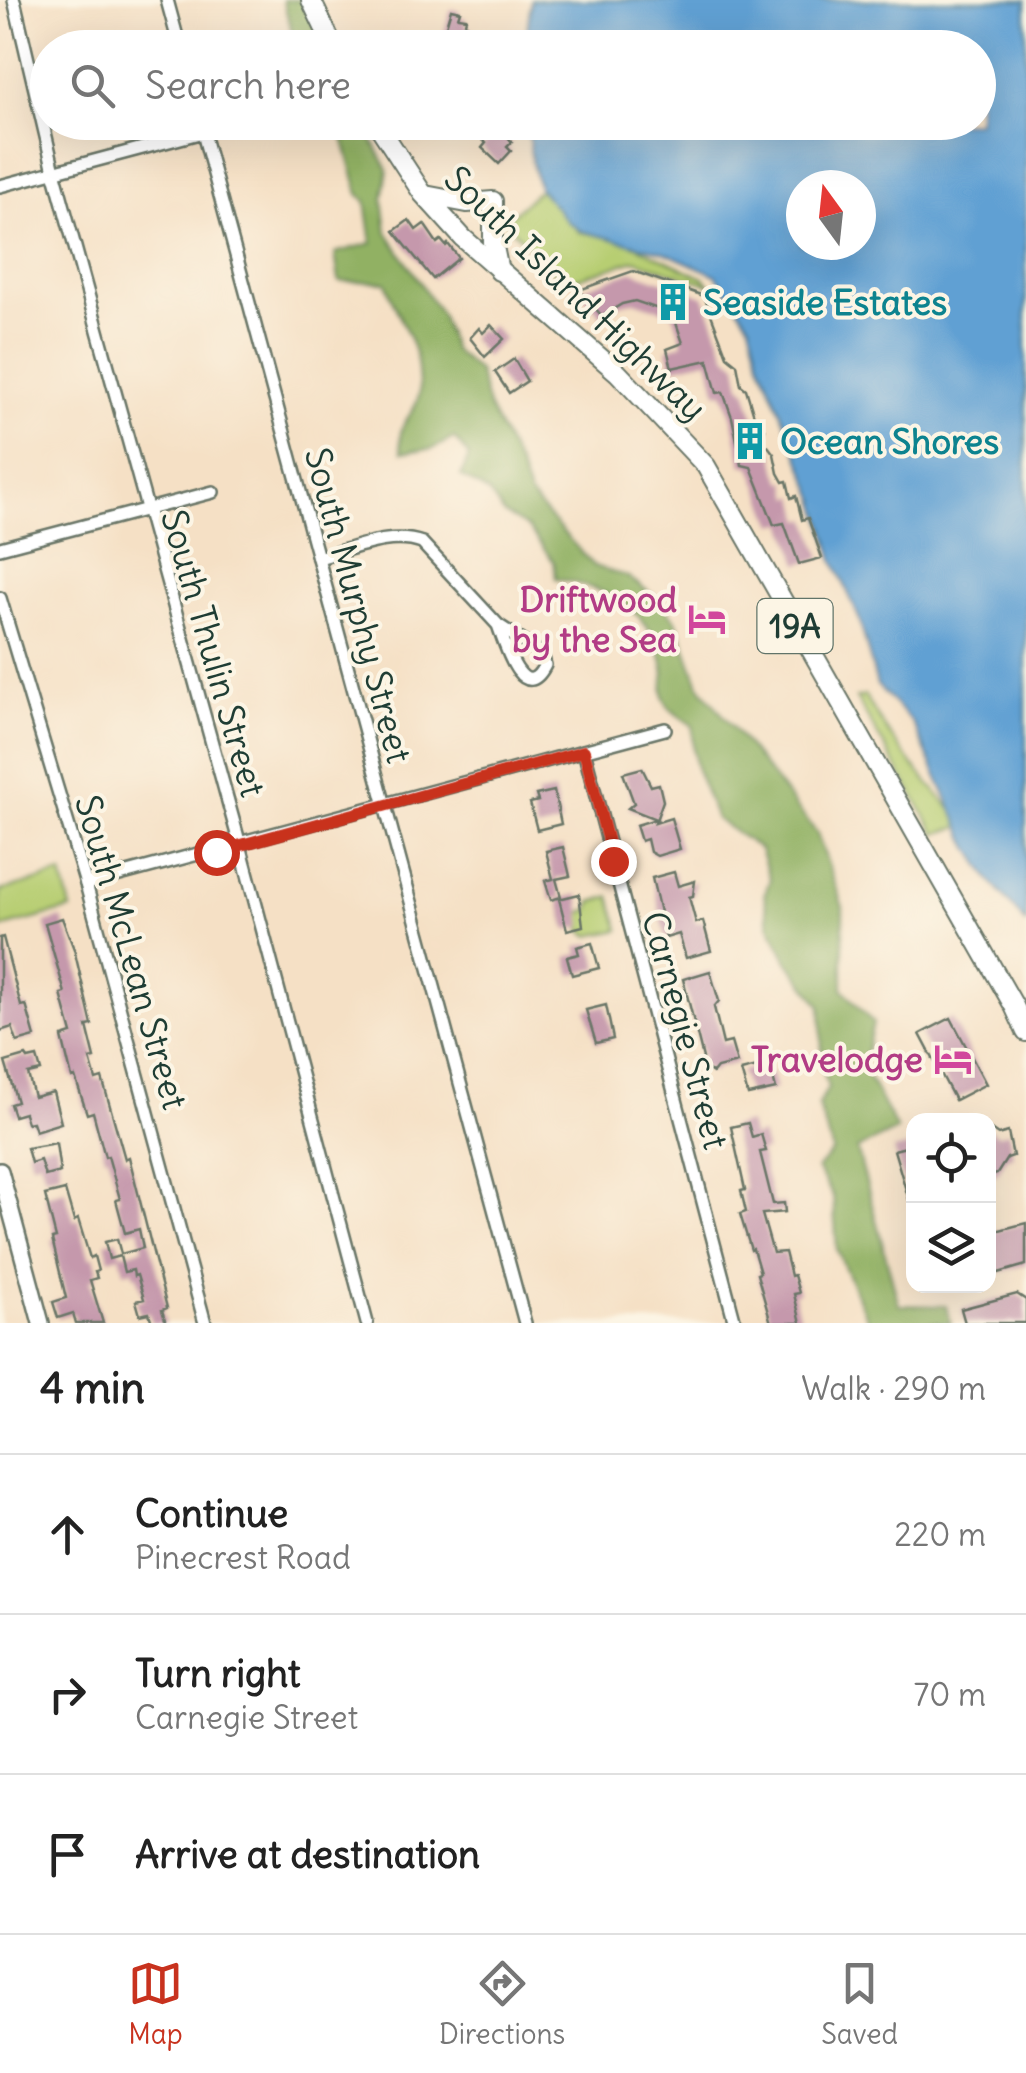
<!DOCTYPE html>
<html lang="en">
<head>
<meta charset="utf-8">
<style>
  :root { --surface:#fff; --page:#f2f2f2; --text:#222; --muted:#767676; --line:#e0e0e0; --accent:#c8321e }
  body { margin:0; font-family:Delius,sans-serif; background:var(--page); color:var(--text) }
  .controls { position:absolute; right:30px; bottom:30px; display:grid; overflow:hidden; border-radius:20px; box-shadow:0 10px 40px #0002 }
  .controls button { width:90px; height:90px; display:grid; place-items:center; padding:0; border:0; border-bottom:2px solid var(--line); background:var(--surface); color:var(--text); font:50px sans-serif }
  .compass { position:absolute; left:786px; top:170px; width:90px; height:90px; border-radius:50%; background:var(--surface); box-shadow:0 10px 40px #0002; rotate:345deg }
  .stop { position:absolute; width:30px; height:30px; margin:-22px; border:8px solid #c8321e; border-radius:50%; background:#fff }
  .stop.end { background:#c8321e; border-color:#fff; box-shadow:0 2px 10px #0008 }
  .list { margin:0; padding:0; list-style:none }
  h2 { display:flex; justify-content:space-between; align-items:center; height:130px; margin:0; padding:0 40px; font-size:42px }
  h2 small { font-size:32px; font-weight:400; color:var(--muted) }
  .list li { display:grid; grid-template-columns:65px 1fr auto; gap:30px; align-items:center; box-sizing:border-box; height:160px; padding:0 40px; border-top:2px solid var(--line) }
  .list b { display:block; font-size:38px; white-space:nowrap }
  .list p { margin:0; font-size:32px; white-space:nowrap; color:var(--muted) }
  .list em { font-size:32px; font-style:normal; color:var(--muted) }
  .icon { flex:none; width:55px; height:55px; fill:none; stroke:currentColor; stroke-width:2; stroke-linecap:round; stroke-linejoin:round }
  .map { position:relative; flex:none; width:1026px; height:1323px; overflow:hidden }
  .search { position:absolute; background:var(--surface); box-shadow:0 10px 40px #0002; left:30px; right:30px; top:30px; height:110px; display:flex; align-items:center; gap:25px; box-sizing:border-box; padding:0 35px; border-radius:55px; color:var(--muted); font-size:38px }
  .sheet { height:610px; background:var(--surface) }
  nav { display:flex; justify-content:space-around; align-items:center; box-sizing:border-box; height:140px; border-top:2px solid var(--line); background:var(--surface); font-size:28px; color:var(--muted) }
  nav a { display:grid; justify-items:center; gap:5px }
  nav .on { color:var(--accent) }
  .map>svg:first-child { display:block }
  .green { fill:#b7ce72; stroke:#6b8653; stroke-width:2.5 }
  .forest { fill:#91b164; stroke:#58774c; stroke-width:2.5 }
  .water { fill:#61a0d3; stroke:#406e84; stroke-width:2.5; fill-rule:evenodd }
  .building { fill:#c598ac }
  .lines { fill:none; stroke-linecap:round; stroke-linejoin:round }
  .street-casing { stroke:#6a7667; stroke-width:16 }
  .secondary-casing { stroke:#6a7667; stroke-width:20 }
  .primary-casing { stroke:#6a7667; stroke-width:22 }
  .street { stroke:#fff; stroke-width:11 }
  .secondary { stroke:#fff; stroke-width:15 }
  .primary { stroke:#fff; stroke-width:18 }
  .route { stroke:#c8321e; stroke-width:12 }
  .labels { text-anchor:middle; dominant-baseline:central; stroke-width:8; stroke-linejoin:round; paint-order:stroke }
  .shield { fill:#fcf5e5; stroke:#617469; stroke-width:2.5 }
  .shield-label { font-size:32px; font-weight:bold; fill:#1f3d34 }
  .street-label { font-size:35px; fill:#1f3d34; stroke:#fcf5e5 }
  .culture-label { font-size:35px; font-weight:bold; fill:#0d838f; stroke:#fcf5e5; text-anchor:start }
  .hotel-label { font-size:35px; font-weight:bold; fill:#b23c85; stroke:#fcf5e5; text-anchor:end }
</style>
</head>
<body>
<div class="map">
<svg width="1026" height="1323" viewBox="0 0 1026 1323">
  <rect width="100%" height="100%" fill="#fcf5e5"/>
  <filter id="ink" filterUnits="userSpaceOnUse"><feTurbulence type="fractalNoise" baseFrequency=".01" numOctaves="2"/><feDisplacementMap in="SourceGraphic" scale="20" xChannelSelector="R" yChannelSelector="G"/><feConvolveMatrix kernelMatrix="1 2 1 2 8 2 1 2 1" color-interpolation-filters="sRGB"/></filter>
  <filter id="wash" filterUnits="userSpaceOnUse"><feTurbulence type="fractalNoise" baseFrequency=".0048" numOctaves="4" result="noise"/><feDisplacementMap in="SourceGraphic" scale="40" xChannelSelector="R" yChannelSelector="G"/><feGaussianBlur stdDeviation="2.25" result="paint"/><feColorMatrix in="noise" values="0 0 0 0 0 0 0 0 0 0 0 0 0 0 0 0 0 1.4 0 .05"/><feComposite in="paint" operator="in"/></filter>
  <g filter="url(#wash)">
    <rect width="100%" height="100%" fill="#f5e0c5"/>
    <g class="green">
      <polygon points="542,187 579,232 617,237 704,278 710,285 635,260 565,282 508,225 509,217"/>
      <path d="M865,696C892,744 929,785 966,825L936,834L856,698Z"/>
      <polygon points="62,874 71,909 0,928 0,891"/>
      <polygon points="610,896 620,930 590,936 581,929 580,913 590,909 592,902"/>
    </g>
    <g class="forest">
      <polygon points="283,0 303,0 324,47 296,47"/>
      <path d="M339,123H363L388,170L383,198L387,232L440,313L453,350L478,371L488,406L520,469L529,495L594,566L628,577L652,594L676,620L699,685L817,833L843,907V989L873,1023L863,1067L897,1130L857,1149L899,1305L946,1306L951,1323H869L837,1250L833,1196L817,1169L833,1151L818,1105L828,1088L822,1065L821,1006L788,961L769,924L764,895L770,880L760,849L716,819L697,772L693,749V726C686,720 674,714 668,706C659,694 666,681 664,668C653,610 609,588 556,579L554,562L527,527L504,514L489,493L461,476L469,456L454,438L432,449L402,452C394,421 415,418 419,394C420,387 418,377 418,370C416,339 393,311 386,282L339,281L335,253L372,243L366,201L359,194Z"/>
    </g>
    <path class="water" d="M531,0H1026V923L990,880L970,848L912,722L877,685L859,618L834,560L816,498L759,359L750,324L716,275L664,252L581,231L567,221L539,188L532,163L527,123L978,122V48L525,47ZM801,185H861V245H801Z"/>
    <g id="blocks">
      <g class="building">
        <polygon points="451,9 460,11 458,17 466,18 465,23 481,41 480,48 446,48 450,38 443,36"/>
        <polygon points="474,122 510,122 512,131 507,136 512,142 507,147 511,151 499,164 482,148 486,143 470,128"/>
        <polygon points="409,220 416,230 424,224 437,243 441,240 446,246 448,244 459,258 433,279 394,231"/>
        <polygon points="633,271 704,296 727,356 737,364 741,385 746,389 759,432 765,430 761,447 768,446 774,454 778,473 783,482 787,481 791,498 796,496 802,520 808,518 822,558 799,564 784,523 774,525 751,467 742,465 732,417 723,392 717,393 708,360 672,368 667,349 683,343 673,314 635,301 622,304 602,316 579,290"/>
        <polygon points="491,325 504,339 485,357 470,338 479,328 483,333"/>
        <polygon points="514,359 527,381 509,393 495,372"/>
        <polygon points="642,768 651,786 659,784 663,801 655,823 671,818 680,849 657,856 650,852 647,839 641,841 636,825 656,819 628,808 634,803 623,773"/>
        <polygon points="554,791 561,824 537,830 530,803 538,801 536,795"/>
        <polygon points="563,847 570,876 556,879 561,897 551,900 545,881 553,879 546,851"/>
        <polygon points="674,872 678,886 695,881 693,896 689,897 696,923 703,921 711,951 686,958 679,934 666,938 652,878"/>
        <polygon points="579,894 583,926 567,930 559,899"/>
        <polygon points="62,918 74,949 92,1025 87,1026 95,1058 90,1059 96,1080 102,1078 125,1159 129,1157 167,1308 162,1310 166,1323 152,1323 149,1313 140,1315 136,1301 144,1299 137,1275 134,1276 133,1270 124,1272 120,1256 109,1259 105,1242 117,1239 121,1254 143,1248 139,1229 125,1233 116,1200 120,1199 108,1156 105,1157 93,1112 87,1114 75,1077 72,1078 62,1037 72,1034 61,994 65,993 45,923"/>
        <polygon points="3,937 21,1006 26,1005 35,1037 17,1042 12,1027 0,1031 0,938"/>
        <polygon points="592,943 599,968 572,975 567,957 579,954 577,947"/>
        <polygon points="710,971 719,1001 714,1007 723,1044 731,1042 737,1063 717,1068 713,1073 699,1064 703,1058 683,979"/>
        <polygon points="606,1005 613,1039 596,1043 586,1010"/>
        <polygon points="951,1018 986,1084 955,1100 920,1034"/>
        <polygon points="26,1056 28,1059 37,1057 41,1071 28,1074 34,1097 53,1092 61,1123 35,1131 32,1122 27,1123 24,1113 14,1116 10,1104 17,1102 5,1062"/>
        <polygon points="761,1066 772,1074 776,1089 748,1095 741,1071"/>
        <polygon points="748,1123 752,1137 761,1134 766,1151 760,1152 773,1204 784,1203 785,1212 762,1214 773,1253 785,1252 791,1276 794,1275 799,1293 794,1294 801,1323 771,1323 757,1274 760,1273 753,1249 751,1250 740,1214 746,1212 741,1191 745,1190 731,1127"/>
        <polygon points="988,1128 998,1135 1008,1132 1013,1156 1007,1158 997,1174 988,1177"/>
        <polygon points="56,1143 60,1172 45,1176 40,1160 31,1163 27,1148"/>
        <polygon points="914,1145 914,1207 911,1207 894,1150"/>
        <polygon points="65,1190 74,1221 78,1219 90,1258 94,1256 98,1271 95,1272 97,1278 90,1280 103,1323 76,1323 73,1313 58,1318 53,1302 66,1298 52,1239 56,1238 45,1195"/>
        <polygon points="1026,1223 1026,1265 988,1276 988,1233"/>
        <polygon points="1017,1294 1026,1300 1026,1323 965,1323 961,1309"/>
      </g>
    </g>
  </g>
  <g filter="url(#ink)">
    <use href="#blocks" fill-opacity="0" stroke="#6a7667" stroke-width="2.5"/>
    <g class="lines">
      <g class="street-casing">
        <g id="street">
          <polyline points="14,0 54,171 240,845 367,1323"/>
          <polyline points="167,0 180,48"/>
          <polyline points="200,122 525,1323"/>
          <polyline points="0,186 203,132"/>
          <polyline points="0,548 213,492"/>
          <path d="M318,558C350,550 390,531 422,543L498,625L542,654L545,665C523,708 504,641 498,625"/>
          <polyline points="0,598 86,884 205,1323"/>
          <polyline points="584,751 735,1323"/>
          <polyline points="86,884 665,729"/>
        </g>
      </g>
      <g class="secondary-casing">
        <polyline id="secondary" points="0,1171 41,1323"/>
      </g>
      <g class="primary-casing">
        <g id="primary">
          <polyline points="311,0 334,48"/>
          <polyline points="376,122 423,194 463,238 618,373 706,466 1014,1006 1026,1032"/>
          <polyline points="425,195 467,203 493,201 493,242 499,271"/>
        </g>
      </g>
      <use href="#street" class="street"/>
      <use href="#secondary" class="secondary"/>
      <use href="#primary" class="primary"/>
    </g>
  </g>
  <g class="lines" filter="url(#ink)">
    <polyline class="route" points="216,852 584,751 613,861"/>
  </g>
  <defs>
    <g id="building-bare" transform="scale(3)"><path d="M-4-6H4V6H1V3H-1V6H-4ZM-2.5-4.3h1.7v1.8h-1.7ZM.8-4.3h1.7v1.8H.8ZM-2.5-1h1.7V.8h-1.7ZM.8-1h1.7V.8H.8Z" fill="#0f9aa8" stroke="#fcf5e5" stroke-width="2.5" paint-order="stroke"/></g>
    <g id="hotel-bare" transform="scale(3)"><path d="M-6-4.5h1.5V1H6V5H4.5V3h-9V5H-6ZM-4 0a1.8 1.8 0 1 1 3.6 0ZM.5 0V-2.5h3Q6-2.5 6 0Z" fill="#d1479c" stroke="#fcf5e5" stroke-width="2.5" paint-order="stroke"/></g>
  </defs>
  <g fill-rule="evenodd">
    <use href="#building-bare" x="673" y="302"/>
    <use href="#building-bare" x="750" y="441"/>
    <use href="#hotel-bare" x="707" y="619"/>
    <use href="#hotel-bare" x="953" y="1059"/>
  </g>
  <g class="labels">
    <rect class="shield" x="757.5" y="599" width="75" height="54" rx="8"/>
    <g class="shield-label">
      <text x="795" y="626">19A</text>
    </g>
    <g class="street-label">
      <text transform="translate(576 293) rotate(44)">South Island Highway</text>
      <text transform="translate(359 605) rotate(75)">South Murphy Street</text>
      <text transform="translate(214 653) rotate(74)">South Thulin Street</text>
      <text transform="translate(132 952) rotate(74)">South McLean Street</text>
      <text transform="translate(686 1030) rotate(75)">Carnegie Street</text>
    </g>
    <g class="culture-label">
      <text x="703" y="302">Seaside Estates</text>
      <text x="780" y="441">Ocean Shores</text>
    </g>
    <g class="hotel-label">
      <text x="677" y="599">Driftwood<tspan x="677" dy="40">by the Sea</tspan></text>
      <text x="923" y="1059">Travelodge</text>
    </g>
  </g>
</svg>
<div class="controls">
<button><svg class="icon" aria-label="locate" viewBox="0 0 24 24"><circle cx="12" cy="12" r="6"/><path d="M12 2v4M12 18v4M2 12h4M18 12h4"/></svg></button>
<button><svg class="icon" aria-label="layers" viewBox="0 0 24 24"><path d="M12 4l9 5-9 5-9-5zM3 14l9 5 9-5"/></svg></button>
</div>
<svg class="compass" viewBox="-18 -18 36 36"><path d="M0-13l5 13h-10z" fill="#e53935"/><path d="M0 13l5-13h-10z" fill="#767676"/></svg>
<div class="stop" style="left:216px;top:852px"></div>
<div class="stop end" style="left:613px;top:861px"></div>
<div class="search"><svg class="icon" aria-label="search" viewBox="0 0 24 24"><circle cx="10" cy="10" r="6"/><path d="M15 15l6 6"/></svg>Search here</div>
</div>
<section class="sheet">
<h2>4 min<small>Walk · 290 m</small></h2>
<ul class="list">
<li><svg class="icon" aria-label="ahead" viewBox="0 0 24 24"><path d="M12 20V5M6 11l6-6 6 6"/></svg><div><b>Continue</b><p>Pinecrest Road</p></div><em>220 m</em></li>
<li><svg class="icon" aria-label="right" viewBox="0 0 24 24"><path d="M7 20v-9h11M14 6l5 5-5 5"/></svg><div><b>Turn right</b><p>Carnegie Street</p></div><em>70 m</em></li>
<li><svg class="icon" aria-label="arrive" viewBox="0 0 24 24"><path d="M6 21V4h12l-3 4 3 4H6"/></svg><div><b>Arrive at destination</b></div></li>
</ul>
</section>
<nav>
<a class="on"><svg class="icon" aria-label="map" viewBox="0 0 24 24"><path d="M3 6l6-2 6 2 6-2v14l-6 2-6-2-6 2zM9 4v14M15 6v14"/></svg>Map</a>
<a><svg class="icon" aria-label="directions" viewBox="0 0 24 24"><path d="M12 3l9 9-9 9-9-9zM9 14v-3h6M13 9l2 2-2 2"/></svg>Directions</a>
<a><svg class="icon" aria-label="saved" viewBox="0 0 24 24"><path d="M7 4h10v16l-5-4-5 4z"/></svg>Saved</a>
</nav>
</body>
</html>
